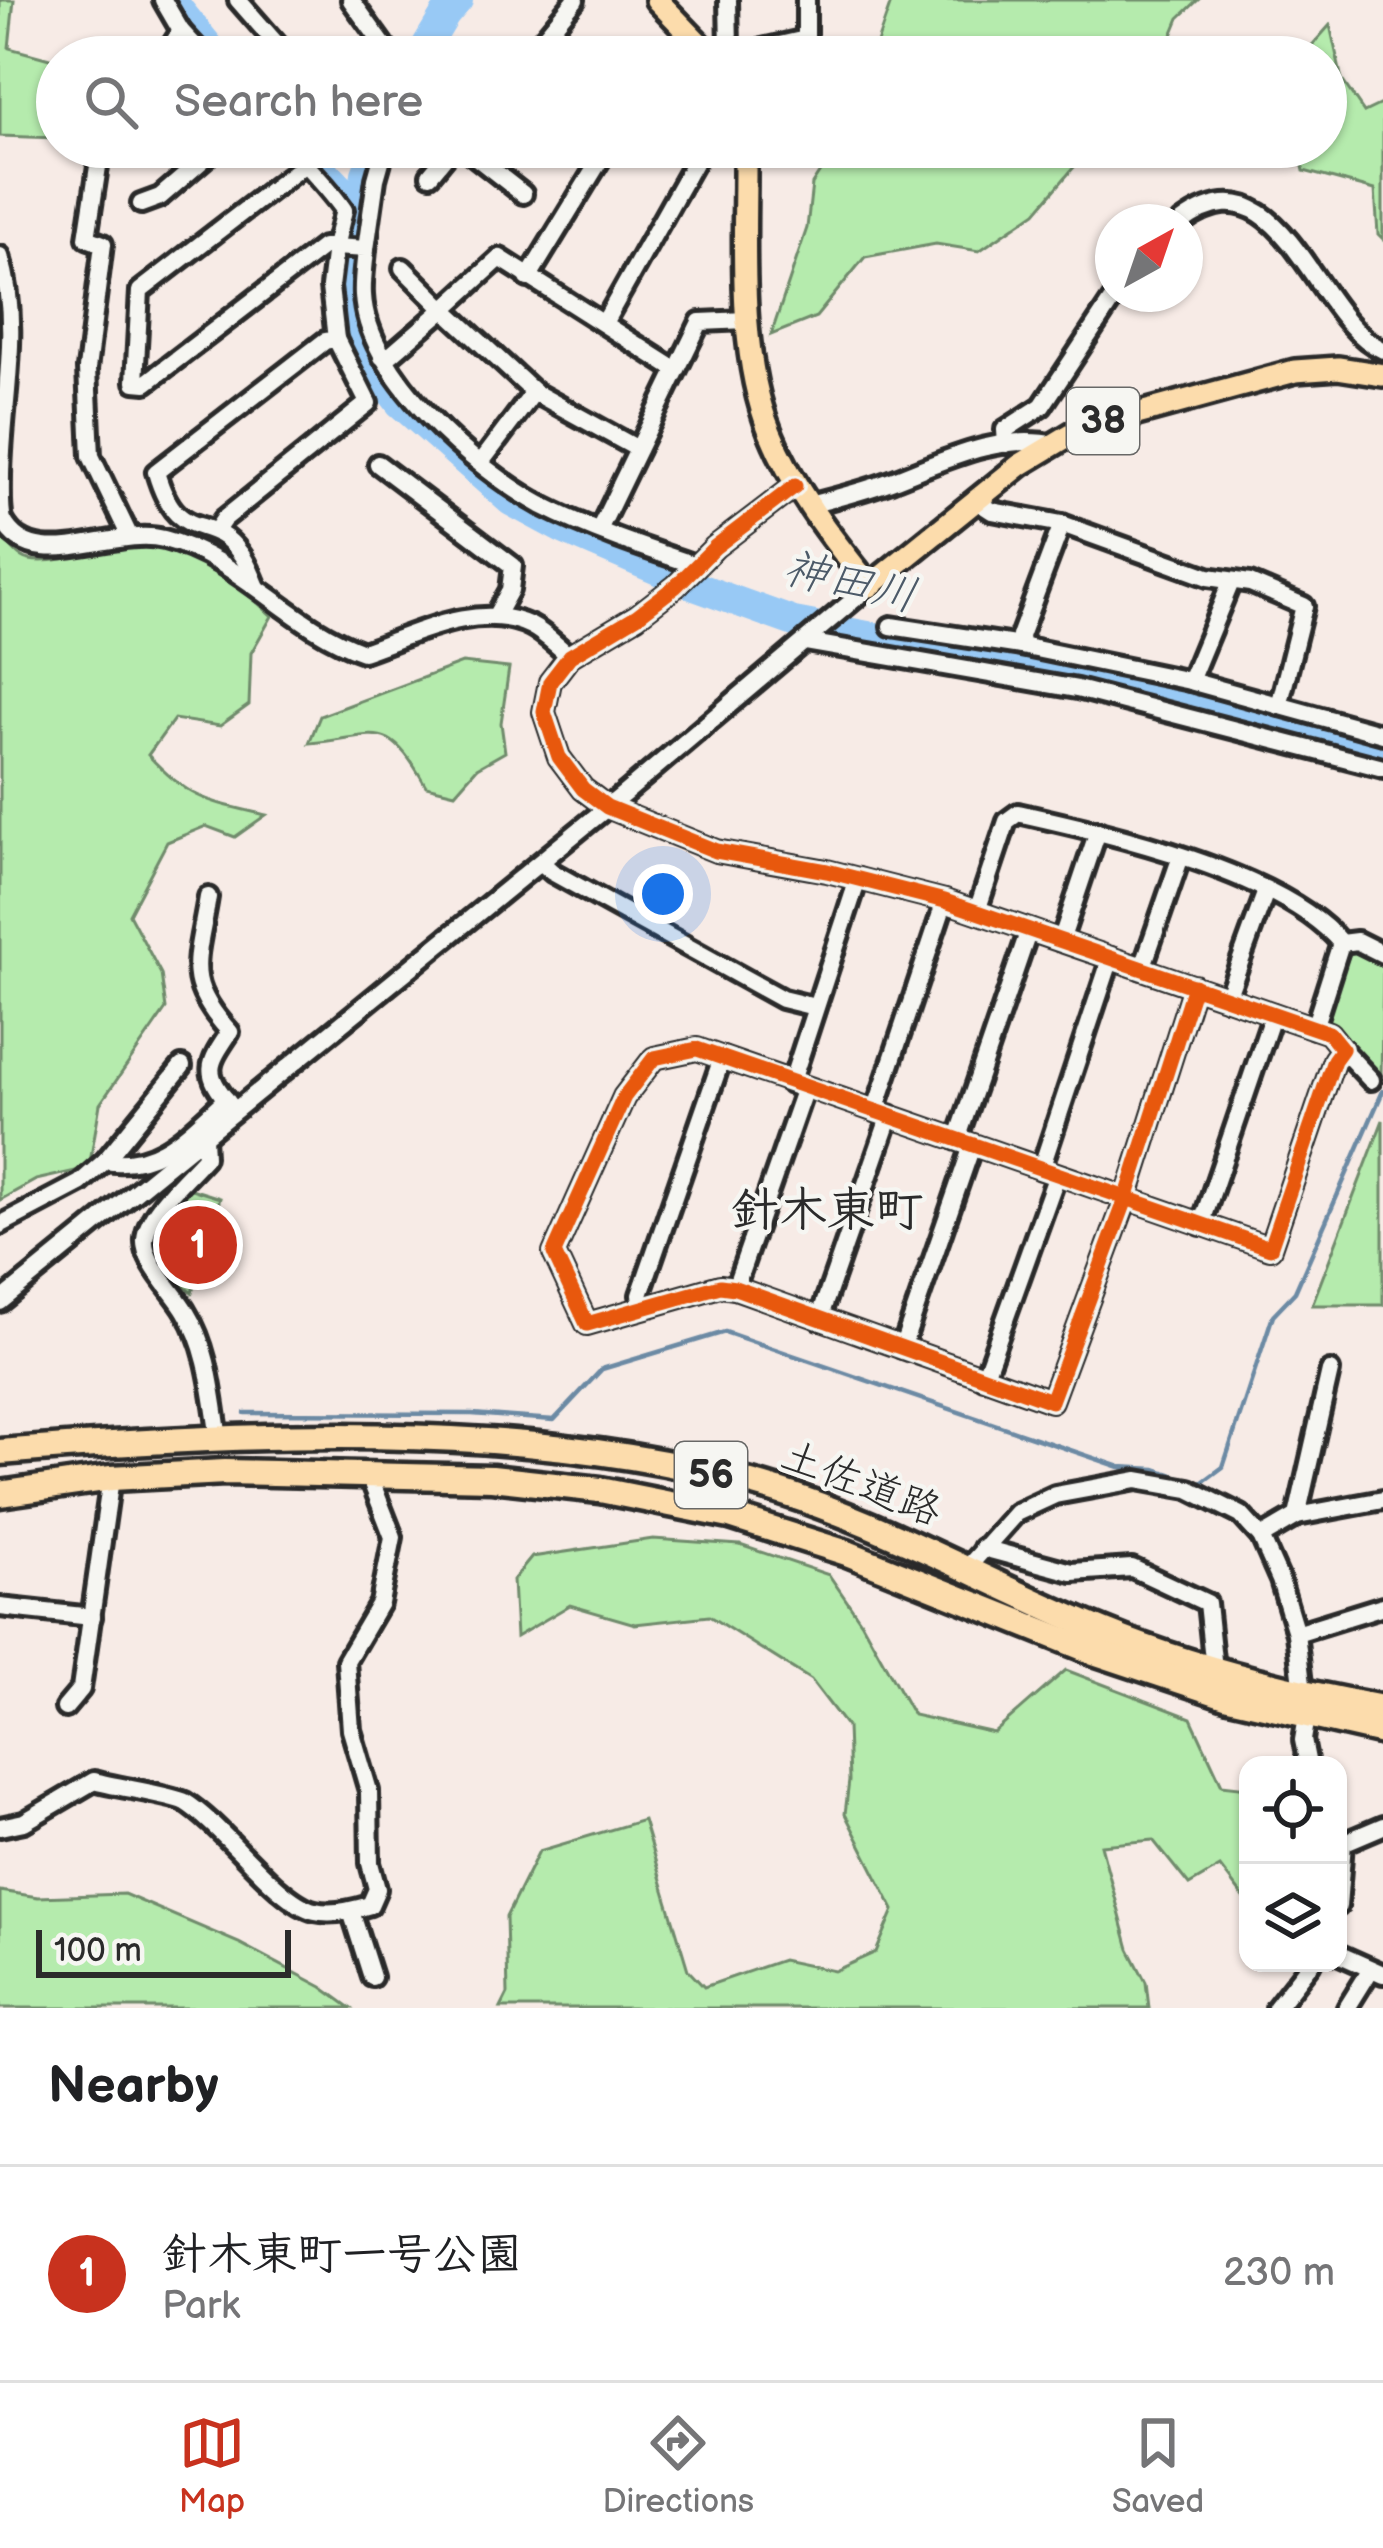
<!DOCTYPE html>
<html lang="en">
<head>
<meta charset="utf-8">
<style>
  :root { --surface:#fff; --page:#f2f2f2; --text:#202124; --muted:#757577; --line:#e0e0e0; --accent:#c8321e }
  body { margin:0; font-family:"Balsamiq Sans","Klee One",sans-serif; background:var(--page); color:var(--text) }
  .controls { position:absolute; right:36px; bottom:36px; display:grid; overflow:hidden; border-radius:24px; box-shadow:0 3px 9px #0004 }
  .controls button { width:108px; height:108px; display:grid; place-items:center; padding:0; border:0; border-bottom:3px solid var(--line); background:var(--surface); color:var(--text); font:60px sans-serif }
  .compass { position:absolute; left:1095px; top:204px; width:108px; height:108px; border-radius:50%; background:var(--surface); box-shadow:0 3px 9px #0004; rotate:40deg }
  .scale { position:absolute; left:36px; bottom:30px; width:255px; box-sizing:border-box; padding-left:12px; border:6px solid #2b2b2b; border-top:0; font-size:33px; line-height:42px; white-space:nowrap; color:#2b2b2b; -webkit-text-stroke:9px #f6f6f2; paint-order:stroke }
  .you { position:absolute; left:663px; top:894px; width:42px; height:42px; margin:-30px; border:9px solid #fff; border-radius:50%; background:#1a73e8; box-shadow:0 0 0 18px #1a73e833 }
  .badge { display:grid; place-items:center; width:78px; height:78px; border-radius:50%; background:var(--accent); color:#fff; font-size:39px; font-weight:700 }
  .pin { position:absolute; translate:-50% -50%; border:6px solid #fff; box-shadow:0 3px 12px #0006 }
  .list { margin:0; padding:0; list-style:none }
  h2 { display:flex; justify-content:space-between; align-items:center; height:156px; margin:0; padding:0 48px; font-size:51px }
  h2 small { font-size:39px; font-weight:400; color:var(--muted) }
  .list li { display:grid; grid-template-columns:78px 1fr auto; gap:36px; align-items:center; box-sizing:border-box; height:216px; padding:0 48px; border-top:3px solid var(--line) }
  .list b { display:block; font-size:45px; white-space:nowrap }
  .list p { margin:0; font-size:39px; white-space:nowrap; color:var(--muted) }
  .list em { font-size:39px; font-style:normal; color:var(--muted) }
  .icon { flex:none; width:66px; height:66px; fill:none; stroke:currentColor; stroke-width:2; stroke-linecap:round; stroke-linejoin:round }
  .map { position:relative; flex:none; width:1383px; height:2008px; overflow:hidden }
  .search { position:absolute; background:var(--surface); box-shadow:0 3px 9px #0004; left:36px; right:36px; top:36px; height:132px; display:flex; align-items:center; gap:30px; box-sizing:border-box; padding:0 42px; border-radius:66px; color:var(--muted); font-size:45px }
  .sheet { height:372px; background:var(--surface) }
  nav { display:flex; justify-content:space-around; align-items:center; box-sizing:border-box; height:168px; border-top:3px solid var(--line); background:var(--surface); font-size:33px; color:var(--muted) }
  nav a { display:grid; justify-items:center; gap:6px }
  nav .on { color:var(--accent) }
  .map>svg:first-child { display:block }
  .green { fill:#b5ebad; stroke:#708b6c; stroke-width:3 }
  .lines { fill:none; stroke-linecap:round; stroke-linejoin:round }
  .stream { stroke:#6c8aa4; stroke-width:4.5 }
  .river { stroke:#98c9f5; stroke-width:30 }
  .minor-casing { stroke:#2b2b2b; stroke-width:26 }
  .major-casing { stroke:#2b2b2b; stroke-width:30 }
  .highway-casing { stroke:#2b2b2b; stroke-width:33 }
  .minor { stroke:#f6f6f2; stroke-width:16 }
  .major { stroke:#fcdcac; stroke-width:21 }
  .highway { stroke:#fcdcac; stroke-width:24 }
  .cycleway-casing { stroke:#f6f6f2; stroke-width:22 }
  .cycleway { stroke:#e8590c; stroke-width:15 }
  .labels { text-anchor:middle; dominant-baseline:central; stroke-width:9; stroke-linejoin:round; paint-order:stroke }
  .shield { fill:#f6f6f2; stroke:#686867; stroke-width:3 }
  .shield-label { font-size:39px; font-weight:bold; fill:#2b2b2b }
  .street-label { font-size:42px; fill:#2b2b2b; stroke:#f6f6f2 }
  .water-label { font-size:45px; font-style:italic; fill:#4c5a68; stroke:#f6f6f2 }
  .quarter-label { font-size:48px; font-weight:bold; fill:#2b2b2b; stroke:#f6f6f2 }
</style>
</head>
<body>
<div class="map">
<svg width="1383" height="2008" viewBox="0 0 1383 2008">
  <rect width="100%" height="100%" fill="#f7ebe6"/>
  <filter id="ink" filterUnits="userSpaceOnUse"><feTurbulence type="fractalNoise" baseFrequency=".00833" numOctaves="2"/><feDisplacementMap in="SourceGraphic" scale="24" xChannelSelector="R" yChannelSelector="G"/><feConvolveMatrix kernelMatrix="1 2 1 2 8 2 1 2 1" color-interpolation-filters="sRGB"/></filter>
  <g filter="url(#ink)">
    <g class="green">
      <polygon points="0,0 14,0 9,48 57,61 57,138 0,136"/>
      <polygon points="892,0 1198,0 1179,18 1163,57 872,57"/>
      <polygon points="1330,25 1342,80 1364,112 1383,103 1383,239 1378,234 1375,190 1304,171 1299,147 1326,147 1326,57 1306,57 1307,51"/>
      <polygon points="836,147 1091,147 1036,212 979,251 936,244 865,257 816,317 771,335 807,228 812,184"/>
      <path d="M0,535C6,541 13,551 20,556C43,572 107,544 140,546C189,549 238,583 272,616L251,653L249,705L220,726L174,719L148,755C190,800 206,801 266,815L235,837L206,826L167,842L129,914L161,974L166,1009L100,1104L89,1168L36,1180L0,1200Z"/>
      <path d="M462,663L509,668L501,723L505,752L477,768L455,793L426,786C385,714 378,738 309,743L320,716Z"/>
      <polygon points="1351,951 1383,965 1381,1080 1336,1029 1322,1022"/>
      <polygon points="1383,1120 1383,1305 1312,1305"/>
      <polygon points="188,1188 220,1198 192,1293 168,1275 195,1236 175,1202"/>
      <polygon points="653,1539 740,1545 829,1575 862,1623 913,1715 994,1733 1066,1670 1191,1718 1222,1785 1248,1788 1248,1890 1243,1897 1220,1867 1189,1885 1153,1840 1101,1845 1129,1949 1146,1982 1149,2008 501,2008 508,1994 506,1917 539,1851 643,1820 688,1970 704,1987 782,1960 834,1971 876,1952 894,1910 845,1814 849,1781 847,1727 811,1680 709,1616 635,1624 570,1605 516,1637 513,1580 532,1557"/>
      <polygon points="0,1891 38,1897 124,1894 239,1943 322,1987 351,2008 0,2008"/>
    </g>
    <g class="lines">
      <polyline class="stream" points="245,1413 472,1414 554,1420 602,1369 725,1332 1120,1467 1155,1469 1200,1484 1223,1467 1273,1315 1295,1292 1383,1091"/>
      <g class="river">
        <polyline points="171,0 217,57"/>
        <polyline points="420,57 445,15 458,0"/>
        <polyline points="301,147 343,191 360,217"/>
        <polyline points="377,147 366,174 353,273 353,311 365,357 400,403 511,501 563,529 697,587 794,622 1173,694 1383,751"/>
      </g>
      <g class="minor-casing">
        <g id="minor">
          <polyline points="163,0 181,31 205,57"/>
          <polyline points="238,0 288,57"/>
          <polyline points="351,0 392,57"/>
          <polyline points="729,48 745,53 806,39 806,0"/>
          <polyline points="724,56 729,48 728,0"/>
          <polyline points="164,57 181,31"/>
          <polyline points="528,57 575,0"/>
          <polyline points="101,147 87,238 103,244 87,369 91,456 129,535"/>
          <path d="M289,147C308,167 328,187 344,210L335,247H323L146,383L135,382L140,291L305,164"/>
          <polyline points="463,147 523,194"/>
          <polyline points="430,175 453,147"/>
          <polyline points="141,204 160,197 218,147"/>
          <path d="M1182,222C1282,148 1313,320 1383,350"/>
          <polyline points="366,249 376,179 385,147"/>
          <path d="M0,256C22,327 2,402 1,475C1,489 0,509 3,520C32,577 113,526 164,539C240,558 290,627 363,652C413,635 479,600 531,626C545,633 558,647 570,656"/>
          <polyline points="403,268 444,309 500,258 676,370"/>
          <polyline points="528,278 608,147"/>
          <polyline points="604,323 703,147"/>
          <path d="M336,339L330,287L335,247L366,249C365,264 362,280 363,295C367,375 475,469 541,505C590,530 644,548 695,565"/>
          <polyline points="382,357 392,354 444,309 534,392"/>
          <polyline points="1006,444 1005,430 1042,406 1116,294"/>
          <polyline points="482,461 534,392 638,449"/>
          <polyline points="378,464 513,566 510,590 495,617"/>
          <polyline points="795,486 715,547 676,586 637,616 570,656 550,682 544,712 559,757 583,789 607,807 716,851 827,871 945,901 1329,1033 1342,1049 1334,1060 1270,1248 697,1049 654,1058 624,1097 554,1253 587,1324 720,1286 735,1288 1051,1401 1126,1199 1194,986"/>
          <polyline points="975,500 992,511 1062,524 1208,577 1250,583 1304,606 1279,706"/>
          <path d="M809,505C837,498 864,491 891,481C941,462 1000,432 1055,445"/>
          <polyline points="599,530 700,322 747,320"/>
          <path d="M215,532L224,519L368,403L336,339L325,341L156,472C178,548 209,509 240,553C248,563 252,576 257,587"/>
          <polyline points="891,626 1021,646 1190,681 1231,582"/>
          <polyline points="806,642 1077,689 1383,768"/>
          <polyline points="1021,646 1020,636 1062,524"/>
          <polyline points="1190,681 1383,734"/>
          <polyline points="541,862 552,872 782,999 815,1007"/>
          <path d="M208,897C198,961 182,980 230,1032C207,1066 203,1072 231,1106"/>
          <path d="M977,911L1007,821L1018,813C1107,833 1282,872 1341,943L1314,1028"/>
          <polyline points="1061,941 1098,831"/>
          <polyline points="1341,943 1357,941 1383,954"/>
          <polyline points="1142,969 1180,859"/>
          <polyline points="1227,998 1266,891"/>
          <polyline points="1342,1049 1371,1080"/>
          <polyline points="791,1084 858,879"/>
          <polyline points="875,1111 945,901"/>
          <path d="M204,1137L205,1157C187,1178 148,1210 145,1239C143,1263 175,1292 186,1312C209,1349 212,1396 219,1438"/>
          <polyline points="957,1140 1029,930"/>
          <polyline points="105,1161 182,1066"/>
          <polyline points="1041,1169 1111,958"/>
          <path d="M0,1225L80,1183L105,1161C158,1170 189,1132 226,1099"/>
          <polyline points="1201,1225 1273,1014"/>
          <polyline points="735,1288 805,1088"/>
          <polyline points="0,1302 625,793 870,586"/>
          <polyline points="643,1306 640,1295 722,1058"/>
          <polyline points="819,1319 890,1115"/>
          <polyline points="902,1348 972,1146"/>
          <polyline points="984,1378 1057,1175"/>
          <polyline points="1297,1516 1330,1371"/>
          <polyline points="1261,1537 1297,1516 1383,1500"/>
          <polyline points="983,1548 1072,1572 1132,1568 1207,1603 1214,1669"/>
          <polyline points="967,1568 1016,1513 1055,1495 1137,1480 1189,1489 1241,1515 1261,1537 1280,1580 1296,1633 1303,1693"/>
          <polyline points="0,1607 92,1617"/>
          <polyline points="1296,1633 1383,1606"/>
          <polyline points="65,1708 81,1689 111,1478"/>
          <polyline points="1307,1717 1303,1740 1308,1765"/>
          <path d="M0,1827L24,1822L94,1781C114,1787 173,1795 185,1802C224,1826 278,1903 315,1911C332,1915 354,1910 370,1905L377,1889L370,1863L369,1791L351,1730L346,1661L380,1603L393,1537L368,1473"/>
          <polyline points="1343,1843 1383,1826"/>
          <polyline points="1338,1906 1343,1843"/>
          <polyline points="351,1911 372,1977"/>
          <polyline points="1338,1954 1383,1974"/>
          <polyline points="1276,2008 1311,1963"/>
          <polyline points="1347,2008 1370,1971"/>
        </g>
      </g>
      <g class="major-casing">
        <g id="major">
          <polyline points="657,0 712,57"/>
          <path d="M745,147C746,236 736,349 770,432C793,489 831,538 870,586L1020,465L1078,430L1295,371L1338,368L1383,375"/>
        </g>
      </g>
      <g class="highway-casing">
        <g id="highway">
          <path d="M0,1452C235,1433 523,1419 751,1483C875,1517 985,1583 1103,1631C1193,1668 1288,1691 1383,1708"/>
          <polyline points="0,1494 111,1478 225,1472 492,1478 600,1490 730,1516 847,1553 1094,1652 1229,1697 1383,1732"/>
        </g>
      </g>
      <use href="#minor" class="minor"/>
      <use href="#major" class="major"/>
      <use href="#highway" class="highway"/>
      <g class="cycleway-casing">
        <polyline id="cycleway" points="795,486 715,547 676,586 637,616 570,656 550,682 544,712 559,757 583,789 607,807 716,851 827,871 945,901 1329,1033 1342,1049 1334,1060 1270,1248 697,1049 654,1058 624,1097 554,1253 587,1324 720,1286 735,1288 1051,1401 1126,1199 1194,986"/>
      </g>
      <use href="#cycleway" class="cycleway"/>
    </g>
  </g>
  <g class="labels">
    <g class="shield">
      <rect x="1067" y="388" width="72" height="66" rx="9"/>
      <rect x="675" y="1442" width="72" height="66" rx="9"/>
    </g>
    <g class="shield-label">
      <text x="1103" y="421">38</text>
      <text x="711" y="1475">56</text>
    </g>
    <g class="street-label">
      <text transform="translate(861 1484) rotate(21)">土佐道路</text>
    </g>
    <g class="water-label">
      <text transform="translate(850 583) rotate(13)">神田川</text>
    </g>
    <g class="quarter-label">
      <text x="827" y="1211">針木東町</text>
    </g>
  </g>
</svg>
<div class="controls">
<button><svg class="icon" aria-label="locate" viewBox="0 0 24 24"><circle cx="12" cy="12" r="6"/><path d="M12 2v4M12 18v4M2 12h4M18 12h4"/></svg></button>
<button><svg class="icon" aria-label="layers" viewBox="0 0 24 24"><path d="M12 4l9 5-9 5-9-5zM3 14l9 5 9-5"/></svg></button>
</div>
<svg class="compass" viewBox="-18 -18 36 36"><path d="M0-13l5 13h-10z" fill="#e53935"/><path d="M0 13l5-13h-10z" fill="#757577"/></svg>
<div class="scale">100 m</div>
<div class="you"></div>
<div class="pin badge" style="left:198px;top:1245px">1</div>
<div class="search"><svg class="icon" aria-label="search" viewBox="0 0 24 24"><circle cx="10" cy="10" r="6"/><path d="M15 15l6 6"/></svg>Search here</div>
</div>
<section class="sheet">
<h2>Nearby<small></small></h2>
<ul class="list">
<li><span class="badge">1</span><div><b>針木東町一号公園</b><p>Park</p></div><em>230 m</em></li>
</ul>
</section>
<nav>
<a class="on"><svg class="icon" aria-label="map" viewBox="0 0 24 24"><path d="M3 6l6-2 6 2 6-2v14l-6 2-6-2-6 2zM9 4v14M15 6v14"/></svg>Map</a>
<a><svg class="icon" aria-label="directions" viewBox="0 0 24 24"><path d="M12 3l9 9-9 9-9-9zM9 14v-3h6M13 9l2 2-2 2"/></svg>Directions</a>
<a><svg class="icon" aria-label="saved" viewBox="0 0 24 24"><path d="M7 4h10v16l-5-4-5 4z"/></svg>Saved</a>
</nav>
</body>
</html>
